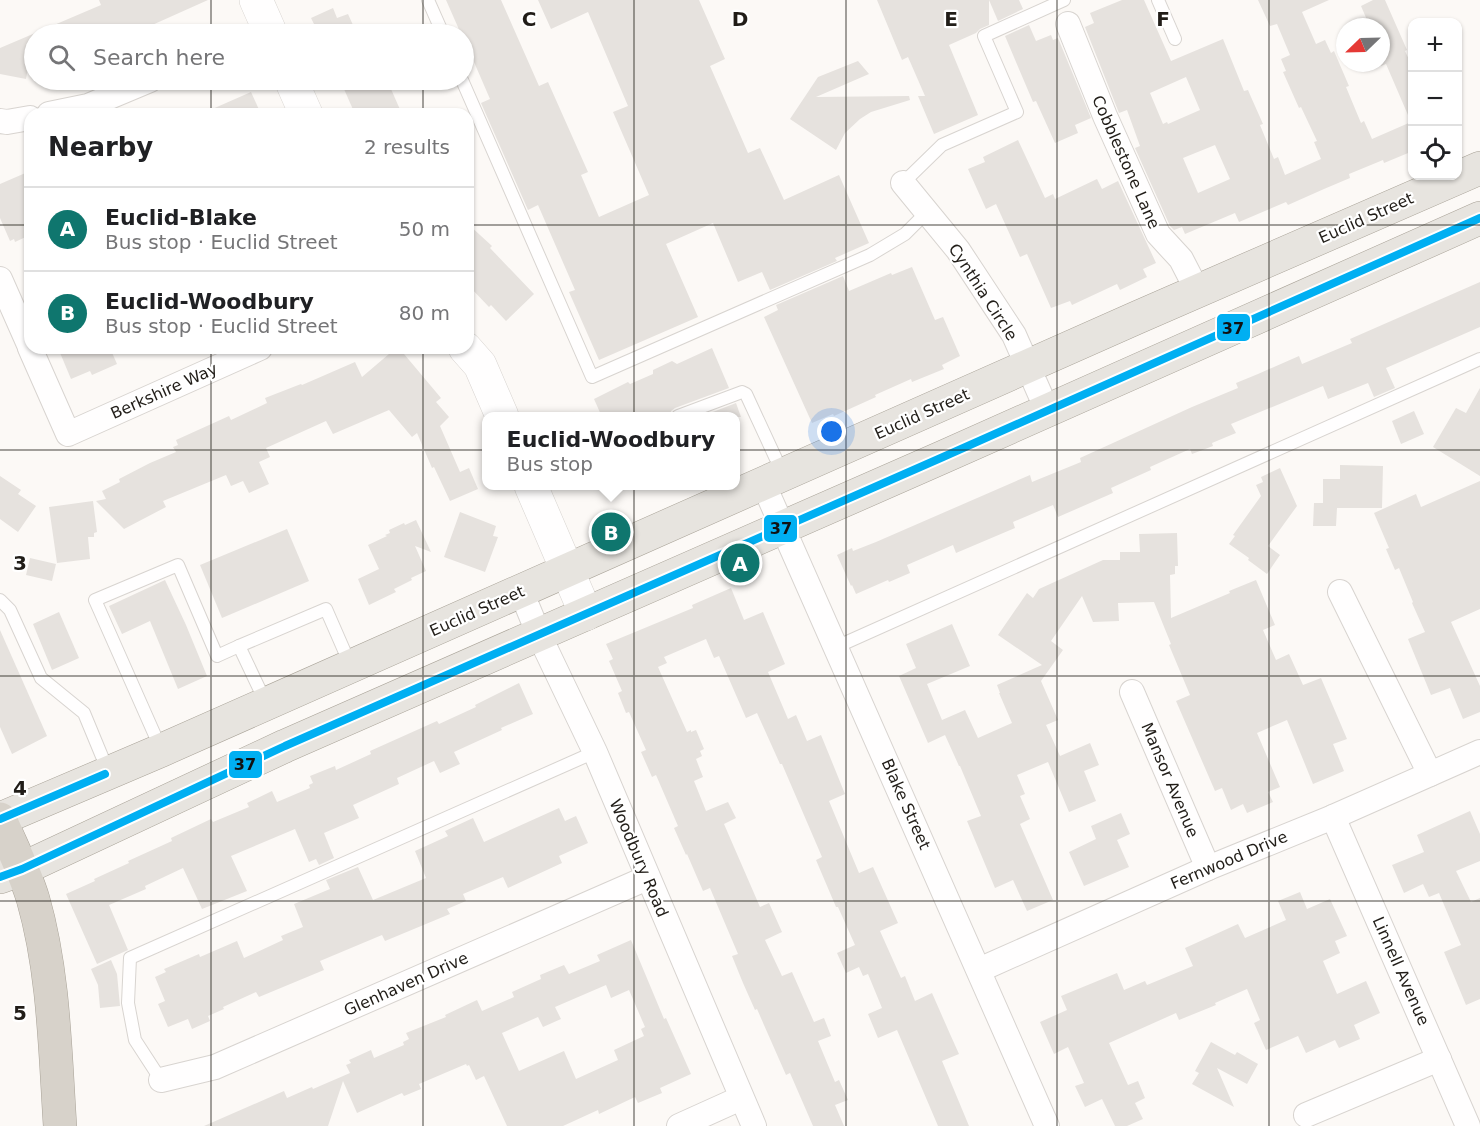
<!DOCTYPE html>
<html lang="en">
<head>
<meta charset="utf-8">
<style>
  :root { --surface:#fff; --page:#f6f6f6; --text:#202124; --muted:#757577; --line:#e0e0e0; --accent:#0f766e }
  body { margin:0; font-family:"DejaVu Sans",sans-serif; background:var(--page); color:var(--text) }
  .controls { position:absolute; right:18px; top:18px; display:grid; overflow:hidden; border-radius:12px; box-shadow:0 2px 4px #0004 }
  .controls button { width:54px; height:54px; display:grid; place-items:center; padding:0; border:0; border-bottom:2px solid var(--line); background:var(--surface); color:var(--text); font:30px sans-serif }
  .compass { position:absolute; left:1336px; top:18px; width:54px; height:54px; border-radius:50%; background:var(--surface); box-shadow:0 2px 4px #0004; rotate:247deg }
  .you { position:absolute; left:832px; top:432px; width:21px; height:21px; margin:-15px; border:4px solid #fff; border-radius:50%; background:#1a73e8; box-shadow:0 0 0 9px #1a73e833 }
  .badge { display:grid; place-items:center; width:39px; height:39px; border-radius:50%; background:var(--accent); color:#fff; font-size:20px; font-weight:700 }
  .pin { position:absolute; translate:-50% -50%; border:3px solid #fff; box-shadow:0 2px 6px #0006 }
  .popup { position:absolute; left:482px; top:412px; width:258px; height:78px; box-sizing:border-box; display:grid; place-content:center; border-radius:12px; background:var(--surface); filter:drop-shadow(0 2px 4px #0005); font-size:20px; white-space:nowrap; color:var(--muted) }
  .popup b { font-size:22px; color:var(--text) }
  .popup::after { content:''; position:absolute; left:50%; top:100%; margin-left:-12px; border:12px solid transparent; border-top-color:var(--surface) }
  .list { margin:0; padding:0; list-style:none }
  h2 { display:flex; justify-content:space-between; align-items:center; height:78px; margin:0; padding:0 24px; font-size:26px }
  h2 small { font-size:20px; font-weight:400; color:var(--muted) }
  .list li { display:grid; grid-template-columns:39px 1fr auto; gap:18px; align-items:center; box-sizing:border-box; height:84px; padding:0 24px; border-top:2px solid var(--line) }
  .list b { display:block; font-size:22px; white-space:nowrap }
  .list p { margin:0; font-size:20px; white-space:nowrap; color:var(--muted) }
  .list em { font-size:20px; font-style:normal; color:var(--muted) }
  .icon { flex:none; width:33px; height:33px; fill:none; stroke:currentColor; stroke-width:2; stroke-linecap:round; stroke-linejoin:round }
  .map { position:relative; flex:none; width:1480px; height:1126px; overflow:hidden }
  .search { position:absolute; background:var(--surface); box-shadow:0 2px 4px #0004; left:24px; top:24px; width:450px; height:66px; display:flex; align-items:center; gap:15px; box-sizing:border-box; padding:0 21px; border-radius:33px; color:var(--muted); font-size:22px }
  .panel { position:absolute; background:var(--surface); box-shadow:0 2px 4px #0004; left:24px; top:108px; width:450px; height:246px; border-radius:18px }
  .map>svg:first-child { display:block }
  .building { fill:#e6e2de; fill-rule:evenodd }
  .lines { fill:none; stroke-linecap:round; stroke-linejoin:round }
  .lane-casing { stroke:#d8d4d0; stroke-width:14 }
  .street-casing { stroke:#d8d4d0; stroke-width:26 }
  .secondary-casing { stroke:#d8d4d0; stroke-width:34 }
  .primary-casing { stroke:#a9a398; stroke-width:34 }
  .highway-casing { stroke:#a9a398; stroke-width:34 }
  .lane { stroke:#fffefe; stroke-width:12 }
  .street { stroke:#fffefe; stroke-width:24 }
  .secondary { stroke:#fffefe; stroke-width:33 }
  .primary { stroke:#e7e4df; stroke-width:33 }
  .highway { stroke:#d7d2ca; stroke-width:33 }
  .bus-1-casing { stroke:#fff; stroke-width:12 }
  .bus-1 { stroke:#00aff2; stroke-width:8 }
  .grid { fill:none; stroke:#211d18; stroke-width:1.5; stroke-opacity:0.55 }
  .labels { text-anchor:middle; dominant-baseline:central; stroke-width:4.5; stroke-linejoin:round; paint-order:stroke }
  .street-label { font-size:16px; fill:#211d18; stroke:#fff }
  .grid-label { font-size:20px; text-anchor:middle; font-weight:bold; fill:#211d18; stroke:#fff; stroke-width:4.5; stroke-linejoin:round; paint-order:stroke }
  .line-badge { stroke:#fff; stroke-width:2 }
  .pale-badge-label { font-size:16px; text-anchor:middle; font-weight:bold; fill:#111 }
</style>
</head>
<body>
<div class="map">
<svg width="1480" height="1126" viewBox="0 0 1480 1126">
  <rect width="100%" height="100%" fill="#fcf9f6"/>
  <g class="building">
    <polygon points="99,0 208,0 141,30 143,34 34,34 26,79 0,74 0,48 101,5"/>
    <polygon points="446,0 501,0 539,86 548,82 588,172 581,175 599,217 649,195 613,112 628,106 588,12 551,29 538,0 699,0 725,59 710,66 748,153 760,148 784,200 839,175 869,243 835,258 837,261 770,290 762,272 738,282 713,223 666,244 698,317 599,360 569,292 575,290 538,205 528,210 481,103 490,99 464,39 464,34 461,34"/>
    <polygon points="877,0 989,0 989,25 980,29 976,33 949,45 978,115 934,134 918,96 925,96 908,57 902,60"/>
    <polygon points="989,0 1019,0 1023,9 998,21"/>
    <path d="M1122,0H1144L1171,61L1223,39L1244,91L1248,90L1251,97L1263,124L1260,125L1274,159L1278,157L1285,175L1321,159L1314,142L1317,141L1301,107L1299,108L1283,72L1286,71L1281,59L1290,55L1277,24L1270,26L1258,0H1329L1302,12L1316,44L1325,40L1331,53L1334,51L1349,86L1346,87L1361,123L1364,121L1372,139L1411,122L1386,64L1381,66V27H1370L1361,6L1373,0H1385L1407,50L1405,51L1413,68V151L1384,163L1383,160L1349,174L1350,178L1324,189L1288,205L1286,202L1239,222L1235,213L1185,234L1182,227L1174,230L1170,226L1135,148L1140,146L1127,110L1119,113L1085,27L1094,23L1090,13ZM1186,77L1200,110L1168,124L1167,122L1163,124L1150,93ZM1215,145L1230,179L1198,193L1183,158Z"/>
    <polygon points="333,8 337,18 348,14 357,34 302,34 316,28 311,18"/>
    <polygon points="1029,25 1036,41 1051,35 1053,40 1058,38 1091,118 1075,125 1078,133 1055,143 1036,101 1033,102 1005,36"/>
    <polygon points="858,61 869,74 816,97 909,96 910,100 871,112 860,119 845,133 836,150 790,119 818,77"/>
    <polygon points="340,80 387,80 402,114 355,114"/>
    <polygon points="251,92 261,114 201,114"/>
    <polygon points="1018,140 1045,198 1053,194 1055,199 1097,179 1102,189 1118,181 1156,263 1143,269 1147,277 1120,290 1117,284 1072,305 1070,301 1051,308 1027,254 1020,257 996,204 986,209 968,169 985,162 983,157"/>
    <polygon points="30,171 30,235 15,242 14,239 10,241 0,218 0,184"/>
    <polygon points="468,224 492,246 490,248 534,294 506,321 491,305 489,307 468,285"/>
    <polygon points="912,267 935,320 943,317 960,356 942,365 944,369 912,382 911,379 875,395 876,397 834,416 833,414 812,423 764,317 778,310 776,305 843,276 849,291 891,273 892,275"/>
    <polygon points="1480,282 1480,327 1386,368 1395,388 1374,397 1368,383 1328,399 1323,386 1231,424 1236,433 1212,443 1213,446 1192,454 1190,449 1150,467 1151,470 1111,488 1113,493 1058,517 1053,505 1013,522 1015,528 956,553 953,545 907,565 910,573 889,582 888,580 856,594 852,585 851,586 837,555 852,548 853,551 876,542 1030,475 1032,482 1081,462 1080,458 1192,407 1238,388 1236,383 1258,374 1299,356 1302,364 1352,343 1350,339"/>
    <polygon points="58,348 110,348 117,364 92,375 90,371 71,379"/>
    <polygon points="396,348 399,348 441,398 436,402 449,417 440,426 460,472 469,468 478,489 450,501 434,467 432,468 417,433 412,437 389,410 333,434 326,421 266,448 270,457 259,462 269,484 249,493 243,481 231,486 226,475 163,501 166,507 124,529 96,501 106,499 102,491 120,482 119,479 150,463 176,452 173,447 178,445 176,440 229,416 231,420 267,403 265,398 301,384 302,385 355,362 362,377"/>
    <polygon points="712,348 729,388 675,408 671,411 670,417 602,417 594,399 628,382 630,384 653,374 653,370 672,361 677,364"/>
    <polygon points="1480,388 1480,476 1433,447 1456,408 1466,413"/>
    <polygon points="736,403 741,417 700,417"/>
    <polygon points="1414,411 1424,434 1401,444 1392,421"/>
    <polygon points="1340,465 1383,466 1382,508 1337,508 1336,526 1313,526 1314,503 1323,503 1323,479 1340,479"/>
    <polygon points="1280,468 1297,506 1268,546 1280,555 1267,574 1248,560 1249,558 1229,544 1235,536 1233,535 1261,496 1256,485 1263,482 1261,477"/>
    <polygon points="0,476 21,490 18,494 36,506 18,532 0,519"/>
    <polygon points="1480,481 1480,609 1451,622 1480,686 1480,712 1463,719 1450,688 1431,695 1408,639 1425,632 1412,603 1413,602 1399,568 1395,570 1386,549 1389,548 1374,513 1416,494 1421,507"/>
    <polygon points="93,501 97,532 94,533 94,537 88,537 90,559 57,563 49,507"/>
    <polygon points="460,512 496,526 493,536 498,537 485,572 444,557"/>
    <polygon points="416,520 431,552 415,546 426,571 411,578 412,580 394,589 396,592 369,605 358,579 379,569 368,545 387,536 385,535 390,533 389,530 404,523 405,525"/>
    <polygon points="287,529 309,581 222,618 200,565"/>
    <polygon points="1177,533 1178,566 1175,566 1175,574 1170,575 1171,618 1230,593 1229,591 1256,580 1275,625 1263,630 1276,660 1289,654 1303,685 1321,678 1347,739 1333,744 1344,771 1313,784 1287,720 1257,733 1280,787 1268,792 1273,802 1247,813 1243,804 1231,810 1222,788 1215,791 1176,701 1190,695 1169,645 1171,644 1154,602 1118,603 1119,621 1093,622 1082,596 1051,641 1063,650 1041,681 1058,720 1046,725 1060,756 1090,743 1099,765 1084,771 1096,801 1069,812 1048,762 1017,775 1025,794 1020,796 1030,819 1020,824 1053,900 1027,911 1013,880 995,888 967,821 981,816 960,766 959,766 945,735 928,743 899,676 916,668 906,644 952,624 970,666 927,684 942,720 965,710 978,738 1012,723 999,693 1000,693 997,685 1042,665 998,635 1027,593 1033,598 1039,589 1103,560 1120,560 1120,552 1140,552 1139,534"/>
    <polygon points="30,558 56,564 52,581 26,575"/>
    <polygon points="165,580 186,625 207,676 178,689 150,621 122,634 109,606"/>
    <polygon points="731,588 744,620 763,612 785,664 768,672 788,719 796,715 807,741 821,735 830,757 845,794 829,801 859,873 873,867 898,923 880,931 901,978 905,976 915,1001 932,993 950,1034 959,1054 942,1061 969,1126 938,1126 897,1030 878,1038 868,1014 882,1008 868,974 863,976 859,967 846,973 837,953 855,945 838,907 836,907 816,860 822,857 782,764 780,764 757,713 746,718 719,656 714,658 706,639 664,657 667,663 658,667 687,732 691,730 691,732 696,730 704,749 700,751 702,756 696,759 703,777 694,781 706,811 728,802 736,818 724,824 760,907 769,903 782,932 765,940 782,976 792,972 814,1022 824,1018 831,1036 818,1041 835,1082 839,1080 848,1100 835,1105 844,1126 813,1126 790,1073 786,1075 757,1009 755,1010 743,983 732,956 738,954 710,888 703,891 687,854 686,855 674,828 678,826 656,775 652,777 641,752 646,750 629,712 626,713 618,693 622,691 609,661 613,659 606,644 693,608 692,605"/>
    <polygon points="59,612 79,658 52,670 33,624"/>
    <polygon points="0,630 47,736 12,754 0,727"/>
    <polygon points="519,683 533,714 501,728 502,730 454,752 460,764 440,773 434,761 397,778 399,784 353,805 359,818 324,833 334,858 319,865 316,859 309,862 295,829 231,856 247,891 202,909 183,868 145,886 146,889 109,905 128,950 97,964 66,894 95,881 94,879 129,863 128,861 172,841 171,838 211,819 213,822 249,807 247,803 272,791 277,802 310,788 309,785 313,783 310,776 335,766 336,770 371,754 370,751 437,721 439,724 476,707 475,705"/>
    <polygon points="559,808 565,821 576,816 588,843 559,856 562,863 508,888 503,877 463,894 466,901 447,909 450,914 385,941 382,935 320,961 324,970 259,997 256,992 223,1007 224,1009 208,1016 210,1021 192,1029 188,1019 168,1027 158,1004 165,1001 155,977 166,972 164,969 199,954 200,957 237,941 244,958 283,940 281,936 303,927 294,904 330,889 326,880 358,867 373,900 426,878 415,851 448,836 445,831 473,818 484,842"/>
    <polygon points="1470,811 1480,834 1480,861 1456,871 1471,902 1480,898 1480,999 1466,1005 1444,952 1461,945 1439,893 1429,897 1423,884 1404,893 1392,865 1424,852 1417,835"/>
    <polygon points="1121,813 1130,834 1117,840 1129,867 1084,886 1069,852 1096,839 1091,826"/>
    <polygon points="1300,892 1307,909 1330,899 1347,936 1335,941 1340,953 1323,961 1337,994 1366,981 1380,1013 1354,1025 1360,1039 1339,1048 1335,1040 1306,1053 1298,1036 1266,1050 1254,1023 1260,1020 1247,989 1215,1003 1216,1005 1179,1020 1176,1013 1109,1043 1128,1085 1138,1081 1145,1098 1135,1103 1143,1119 1127,1126 1115,1126 1102,1099 1085,1107 1075,1086 1084,1083 1068,1047 1054,1054 1040,1022 1067,1010 1061,996 1117,973 1124,990 1145,981 1147,985 1193,966 1185,948 1238,924 1245,938 1286,920 1278,901"/>
    <path d="M631,940L664,1019L666,1018L691,1074L660,1088L662,1093L638,1103L635,1097L599,1114L598,1110L563,1126H507L484,1076L476,1080L469,1065L467,1066L466,1064L419,1084L421,1089L404,1096L402,1093L357,1113L343,1081L328,1126H204L284,1091L287,1098L312,1087L313,1089L350,1073L346,1065L351,1063L349,1060L371,1050L374,1058L404,1045L403,1042L409,1039L406,1033L446,1017L445,1015L477,1000L482,1011L514,997L512,992L541,979L540,975L564,965L569,974L600,961L597,955ZM606,985L611,998L629,990L645,1027L641,1029L644,1036L614,1050L618,1060L576,1079L564,1051L519,1071L502,1033L538,1017L543,1027L561,1019L555,1007Z"/>
    <polygon points="111,960 117,974 120,1006 100,1008 98,985 91,969"/>
    <polygon points="1211,1042 1235,1055 1237,1052 1258,1064 1247,1084 1217,1068 1234,1107 1192,1084 1199,1073 1195,1071"/>
  </g>
  <g class="lines">
    <g class="lane-casing">
      <g id="lane">
        <polyline points="428,0 443,34"/>
        <polyline points="1158,0 1175,39"/>
        <polyline points="462,80 592,377 870,255 905,234 927,212"/>
        <polyline points="903,183 942,145 1017,112 984,36 1064,0"/>
        <polyline points="678,416 742,392 746,394 783,474"/>
        <polyline points="0,600 10,610 41,678 84,713 108,771"/>
        <polyline points="239,646 326,609 350,664"/>
        <polyline points="836,647 1480,359"/>
        <polyline points="161,749 95,600 178,565 217,656 239,646 266,703"/>
        <polyline points="161,1080 135,1040 128,1003 130,958 595,752"/>
      </g>
    </g>
    <g class="street-casing">
      <g id="street">
        <polyline points="1068,24 1105,116 1158,234 1181,259 1198,292"/>
        <polyline points="49,114 88,106 150,80"/>
        <polyline points="0,121 7,122 30,118"/>
        <polyline points="903,183 958,250 1014,335 1047,410"/>
        <polyline points="0,279 30,347"/>
        <polyline points="30,348 68,434 260,348"/>
        <polyline points="763,483 1047,1126"/>
        <polyline points="521,591 539,635 595,752 754,1126"/>
        <polyline points="1340,592 1430,774"/>
        <polyline points="1132,692 1208,868"/>
        <polyline points="1333,817 1468,1126"/>
        <polyline points="979,970 1208,868 1333,817 1480,752"/>
        <polyline points="161,1080 215,1067 647,878"/>
        <polyline points="1306,1115 1439,1059"/>
        <polyline points="679,1126 741,1098"/>
      </g>
    </g>
    <g class="secondary-casing">
      <g id="secondary">
        <polyline points="256,0 271,34"/>
        <polyline points="291,80 306,114"/>
        <polyline points="465,348 480,365 502,416"/>
        <polyline points="531,486 586,614"/>
      </g>
    </g>
    <g class="primary-casing">
      <g id="primary">
        <polyline points="0,819 162,750 1136,318 1480,168"/>
        <polyline points="0,877 22,869 285,746 943,457 1480,218"/>
      </g>
    </g>
    <g class="highway-casing">
      <path id="highway" d="M0,819C11,845 25,872 33,899C54,972 55,1050 60,1126"/>
    </g>
    <use href="#lane" class="lane"/>
    <use href="#street" class="street"/>
    <use href="#secondary" class="secondary"/>
    <use href="#primary" class="primary"/>
    <use href="#highway" class="highway"/>
    <g class="bus-1-casing">
      <g id="bus-1">
        <polyline points="0,819 105,774"/>
        <polyline points="0,877 22,869 285,746 943,457 1480,218"/>
      </g>
    </g>
    <use href="#bus-1" class="bus-1"/>
  </g>
  <path class="grid" d="M211,0V34M423,0V34M634,0V1126M846,0V1126M1057,0V1126M1269,0V1126M211,80V114M423,80V114M0,225H30M468,225H1480M211,348V1126M423,348V1126M0,450H1480M0,676H1480M0,901H1480"/>
  <g class="labels">
    <g class="street-label">
      <text transform="translate(1126 162) rotate(66)">Cobblestone Lane</text>
      <text transform="translate(1366 218) rotate(-24)">Euclid Street</text>
      <text transform="translate(983 292) rotate(57)">Cynthia Circle</text>
      <text transform="translate(164 391) rotate(-24)">Berkshire Way</text>
      <text transform="translate(922 414) rotate(-24)">Euclid Street</text>
      <text transform="translate(477 611) rotate(-24)">Euclid Street</text>
      <text transform="translate(1170 780) rotate(67)">Mansor Avenue</text>
      <text transform="translate(906 804) rotate(66)">Blake Street</text>
      <text transform="translate(639 858) rotate(67)">Woodbury Road</text>
      <text transform="translate(1229 860) rotate(-23)">Fernwood Drive</text>
      <text transform="translate(1401 971) rotate(66)">Linnell Avenue</text>
      <text transform="translate(406 984) rotate(-24)">Glenhaven Drive</text>
    </g>
  </g>
  <g class="grid-label">
    <text x="529" y="26">C</text>
    <text x="740" y="26">D</text>
    <text x="951" y="26">E</text>
    <text x="1163" y="26">F</text>
    <text x="20" y="570">3</text>
    <text x="20" y="795">4</text>
    <text x="20" y="1020">5</text>
  </g>
  <g class="line-badge">
    <rect x="1216" y="313" width="35" height="29" rx="6" fill="#00aff2"/>
    <rect x="763" y="514" width="35" height="29" rx="6" fill="#00aff2"/>
    <rect x="228" y="750" width="35" height="29" rx="6" fill="#00aff2"/>
  </g>
  <g class="pale-badge-label">
    <text x="1233" y="334">37</text>
    <text x="781" y="534">37</text>
    <text x="245" y="770">37</text>
  </g>
</svg>
<div class="controls">
<button>+</button>
<button>−</button>
<button><svg class="icon" aria-label="locate" viewBox="0 0 24 24"><circle cx="12" cy="12" r="6"/><path d="M12 2v4M12 18v4M2 12h4M18 12h4"/></svg></button>
</div>
<svg class="compass" viewBox="-18 -18 36 36"><path d="M0-13l5 13h-10z" fill="#e53935"/><path d="M0 13l5-13h-10z" fill="#757577"/></svg>
<div class="you"></div>
<div class="pin badge" style="left:740px;top:563px">A</div>
<div class="pin badge" style="left:611px;top:532px">B</div>
<div class="popup"><b>Euclid-Woodbury</b>Bus stop</div>
<div class="search"><svg class="icon" aria-label="search" viewBox="0 0 24 24"><circle cx="10" cy="10" r="6"/><path d="M15 15l6 6"/></svg>Search here</div>
<section class="panel">
<h2>Nearby<small>2 results</small></h2>
<ul class="list">
<li><span class="badge">A</span><div><b>Euclid-Blake</b><p>Bus stop · Euclid Street</p></div><em>50 m</em></li>
<li><span class="badge">B</span><div><b>Euclid-Woodbury</b><p>Bus stop · Euclid Street</p></div><em>80 m</em></li>
</ul>
</section>
</div>
</body>
</html>
